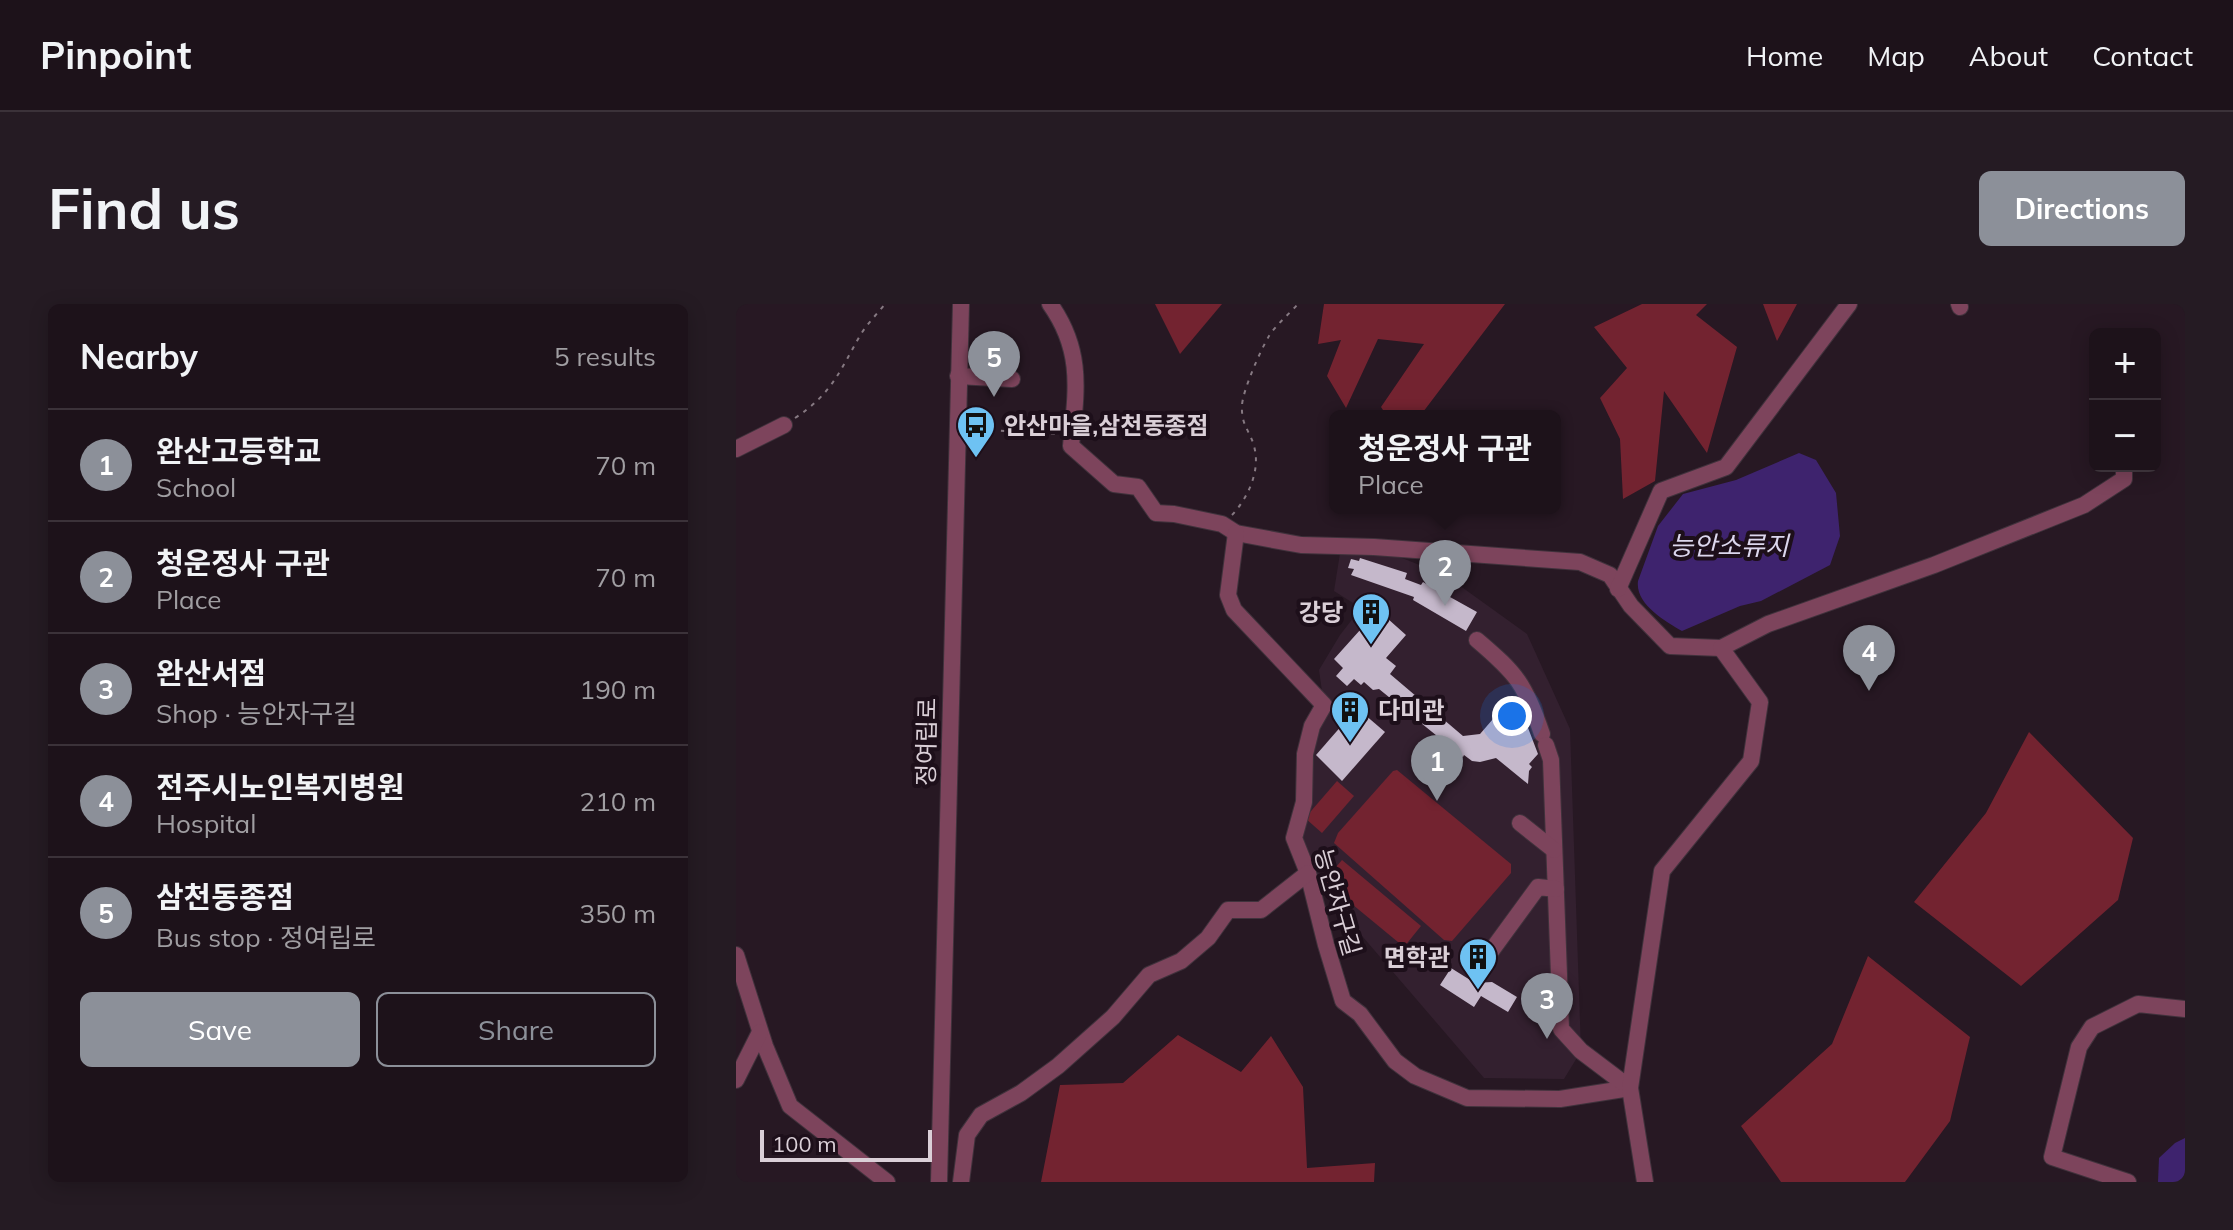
<!DOCTYPE html>
<html lang="en">
<head>
<meta charset="utf-8">
<style>
  :root { --surface:#1d121a; --page:#251b23; --text:#f1f3f6; --muted:#a09ea2; --line:#3b3239; --accent:#8c9099 }
  body { margin:0; font-family:Mulish,"Noto Sans KR",sans-serif; background:var(--page); color:var(--text) }
  .controls { position:absolute; right:24px; top:24px; display:grid; overflow:hidden; border-radius:12px; box-shadow:0 4px 20px #0003 }
  .controls button { width:72px; height:72px; display:grid; place-items:center; padding:0; border:0; border-bottom:2px solid var(--line); background:var(--surface); color:var(--text); font:40px sans-serif }
  .scale { position:absolute; left:24px; bottom:20px; width:172px; box-sizing:border-box; padding-left:8px; border:4px solid #dacfd7; border-top:0; font-size:22px; line-height:28px; white-space:nowrap; color:#dacfd7; -webkit-text-stroke:6px #1d0f1a; paint-order:stroke }
  .you { position:absolute; left:776px; top:412px; width:28px; height:28px; margin:-20px; border:6px solid #fff; border-radius:50%; background:#1a73e8; box-shadow:0 0 0 12px #1a73e833 }
  .badge { display:grid; place-items:center; width:52px; height:52px; border-radius:50%; background:var(--accent); color:#fff; font-size:26px; font-weight:700 }
  .pin { position:absolute; translate:-50% -66px; filter:drop-shadow(0 2px 4px #0008) }
  .pin::after { content:''; position:absolute; top:42px; width:28px; height:24px; background:inherit; clip-path:polygon(0 0,100% 0,50% 100%) }
  .popup { position:absolute; left:593px; top:106px; width:232px; height:104px; box-sizing:border-box; display:grid; place-content:center; border-radius:12px; background:var(--surface); filter:drop-shadow(0 2px 6px #0005); font-size:26px; white-space:nowrap; color:var(--muted) }
  .popup b { font-size:30px; color:var(--text) }
  .popup::after { content:''; position:absolute; left:50%; top:100%; margin-left:-16px; border:16px solid transparent; border-top-color:var(--surface) }
  .list { margin:0; padding:0; list-style:none }
  h2 { display:flex; justify-content:space-between; align-items:center; height:104px; margin:0; padding:0 32px; font-size:34px }
  h2 small { font-size:26px; font-weight:400; color:var(--muted) }
  .list li { display:grid; grid-template-columns:52px 1fr auto; gap:24px; align-items:center; box-sizing:border-box; height:112px; padding:0 32px; border-top:2px solid var(--line) }
  .list b { display:block; font-size:30px; white-space:nowrap }
  .list p { margin:0; font-size:26px; white-space:nowrap; color:var(--muted) }
  .list em { font-size:26px; font-style:normal; color:var(--muted) }
  .actions { display:flex; gap:16px; padding:24px 32px }
  .actions a { flex:1; padding:18px 0; border:2px solid var(--accent); border-radius:12px; text-align:center; font-size:28px; color:var(--accent) }
  .actions .main { background:var(--accent); color:#fff }
  .map { position:relative; flex:none; width:1449px; height:878px; overflow:hidden; border-radius:12px }
  header { display:flex; align-items:center; gap:48px; box-sizing:border-box; height:112px; padding:0 40px; background:var(--surface); border-bottom:2px solid var(--line) }
  header strong { font-size:38px }
  nav { display:flex; gap:44px; margin-inline-start:auto; font-size:28px }
  .intro { display:flex; align-items:center; justify-content:space-between; box-sizing:border-box; height:192px; padding:0 48px }
  h1 { margin:0; font-size:56px }
  .button { padding:20px 36px; border-radius:12px; background:var(--accent); color:#fff; font-size:28px; font-weight:700 }
  main { display:flex; gap:48px; padding:0 48px }
  aside { flex:1; background:var(--surface); border-radius:12px; box-shadow:0 4px 20px #0003 }
  .map>svg:first-child { display:block }
  .built { fill:#33202f }
  .green { fill:#732330 }
  .water { fill:#3e236e }
  .building { fill:#c5b8cb }
  .lines { fill:none; stroke-linecap:round; stroke-linejoin:round }
  .minor-casing { stroke:#40323c; stroke-width:18 }
  .path { stroke:#867982; stroke-width:2; stroke-dasharray:4 6; stroke-linecap:butt }
  .minor { stroke:#7d445c; stroke-width:16 }
  .labels { text-anchor:middle; dominant-baseline:central; stroke-width:8; stroke-linejoin:round; paint-order:stroke }
  .poi-label { font-size:24px; font-weight:bold; fill:#dacfd7; stroke:#1d0f1a; text-anchor:start }
  .street-label { font-size:24px; fill:#dacfd7; stroke:#1d0f1a }
  .water-label { font-size:26px; font-style:italic; fill:#dcd7ed; stroke:#1d0f1a }
</style>
</head>
<body>
<header>
<strong>Pinpoint</strong>
<nav><a>Home</a><a>Map</a><a>About</a><a>Contact</a></nav>
</header>
<div class="intro"><h1>Find us</h1><a class="button">Directions</a></div>
<main>
<aside>
<h2>Nearby<small>5 results</small></h2>
<ul class="list">
<li><span class="badge">1</span><div><b>완산고등학교</b><p>School</p></div><em>70 m</em></li>
<li><span class="badge">2</span><div><b>청운정사 구관</b><p>Place</p></div><em>70 m</em></li>
<li><span class="badge">3</span><div><b>완산서점</b><p>Shop · 능안자구길</p></div><em>190 m</em></li>
<li><span class="badge">4</span><div><b>전주시노인복지병원</b><p>Hospital</p></div><em>210 m</em></li>
<li><span class="badge">5</span><div><b>삼천동종점</b><p>Bus stop · 정여립로</p></div><em>350 m</em></li>
</ul>
<div class="actions"><a class="main">Save</a><a>Share</a></div>
</aside>
<div class="map">
<svg width="1449" height="878" viewBox="0 0 1449 878">
  <rect width="100%" height="100%" fill="#271823"/>
  <polygon class="built" points="605,243 638,243 709,271 791,330 834,425 845,747 828,775 748,774 572,569 560,528 569,465 588,401 583,366 604,331 625,304 598,287"/>
  <g class="green">
    <polygon points="419,0 486,0 444,50"/>
    <polygon points="588,0 769,0 684,112 651,112 645,103 688,40 642,35 610,104 591,72 605,36 582,40"/>
    <polygon points="906,0 971,0 960,11 1001,43 971,149 928,87 919,177 887,195 884,135 864,94 891,64 858,23"/>
    <polygon points="1027,0 1061,0 1041,37"/>
    <polygon points="1293,428 1397,534 1382,596 1285,682 1178,598 1250,509"/>
    <polygon points="661,466 775,560 775,569 716,637 708,636 598,539 602,529 657,467"/>
    <polygon points="601,477 618,492 586,529 569,514"/>
    <polygon points="606,556 685,622 668,643 588,577"/>
    <polygon points="1132,652 1234,733 1214,817 1169,878 1045,878 1005,822 1096,740"/>
    <polygon points="442,731 505,768 535,732 567,783 571,864 639,859 638,878 305,878 324,781 387,779"/>
  </g>
  <g class="water">
    <path d="M1063,149L1080,156L1100,189L1104,232L1094,261L1025,297L1004,302L946,327C929,317 899,300 902,277L922,222L947,190L1000,176Z"/>
    <polygon points="1449,834 1449,878 1422,878 1423,854 1439,839"/>
  </g>
  <g class="building">
    <polygon points="624,254 671,269 669,275 685,281 687,278 741,308 730,327 677,296 678,293 615,271 618,265 612,264 615,255 623,257"/>
    <polygon points="642,306 670,331 650,354 660,362 654,370 727,432 744,430 770,400 789,416 802,450 793,460 796,463 793,467 792,480 760,454 744,458 736,457 728,451 727,453 643,385 637,386 628,378 625,381 618,375 611,382 600,372 607,364 598,355"/>
    <polygon points="621,404 649,428 606,477 580,451"/>
    <polygon points="715,664 739,679 756,678 781,693 772,708 745,692 738,703 704,681"/>
  </g>
  <g class="lines">
    <g class="minor-casing">
      <g id="minor">
        <path d="M314,0C348,48 340,88 335,142L378,180L402,183L420,209L438,210L486,220L500,229L565,241L638,243L844,258L874,271L895,302L934,342L985,344"/>
        <polyline points="1223,0 1224,3"/>
        <polyline points="222,72 276,75"/>
        <polyline points="0,145 48,121"/>
        <polyline points="500,229 492,291 498,306 588,401 576,422 569,450 568,498 558,534 572,569 590,641 607,697 624,710 659,757 679,772 731,794 824,795 894,784"/>
        <polyline points="882,285 925,187 990,163 1113,0"/>
        <path d="M741,336C781,370 789,380 806,430"/>
        <polyline points="810,441 815,456 825,725 845,747 894,784"/>
        <polyline points="784,519 818,546"/>
        <polyline points="0,651 29,742 54,802 151,878"/>
        <polyline points="745,661 802,583 820,585"/>
        <polyline points="0,776 24,728"/>
        <polyline points="203,878 225,0"/>
        <polyline points="225,878 231,831 245,811 285,789 322,762 377,713 413,671 445,657 472,634 492,606 525,606 572,569"/>
        <polyline points="909,878 894,784 926,567 1015,457 1024,398 985,344 1032,320 1198,261 1348,201 1388,175 1388,162"/>
        <polyline points="1392,878 1316,853 1343,743 1356,723 1402,700 1449,705"/>
      </g>
    </g>
    <g class="path">
      <path d="M59,114C97,89 104,66 125,30C132,19 141,10 149,0"/>
      <polyline points="235,125 320,130"/>
      <path d="M496,211C512,194 525,166 518,142C514,127 505,121 506,102C506,88 525,45 533,32C540,21 553,10 562,0"/>
    </g>
    <use href="#minor" class="minor"/>
  </g>
  <defs>
    <g id="bus-pin" transform="scale(2)"><path d="M0 17L-7.5 6A9.5 9.5 0 1 1 7.5 6Z" fill="#6ec2f3" stroke="#1d0f1a"/><path d="M-5-6H5V4H4V6H2V4H-2V6H-4V4H-5ZM-3.5-4V0h7V-4ZM-3.5 1.2v1.5H-2V1.2ZM2 1.2v1.5H3.5V1.2Z" fill="#111"/></g>
    <g id="building-pin" transform="scale(2)"><path d="M0 17L-7.5 6A9.5 9.5 0 1 1 7.5 6Z" fill="#6ec2f3" stroke="#1d0f1a"/><path d="M-4-6H4V6H1V3H-1V6H-4ZM-2.5-4.3h1.7v1.8h-1.7ZM.8-4.3h1.7v1.8H.8ZM-2.5-1h1.7V.8h-1.7ZM.8-1h1.7V.8H.8Z" fill="#111"/></g>
  </defs>
  <g fill-rule="evenodd">
    <use href="#bus-pin" x="240" y="121"/>
    <use href="#building-pin" x="635" y="308"/>
    <use href="#building-pin" x="614" y="406"/>
    <use href="#building-pin" x="742" y="653"/>
  </g>
  <g class="labels">
    <g class="poi-label">
      <text x="268" y="121">안산마을,삼천동종점</text>
      <text x="607" y="308" text-anchor="end">강당</text>
      <text x="642" y="406">다미관</text>
      <text x="714" y="653" text-anchor="end">면학관</text>
    </g>
    <g class="street-label">
      <text transform="translate(190 438) rotate(-89)">정여립로</text>
      <text transform="translate(602 598) rotate(74)">능안자구길</text>
    </g>
    <g class="water-label">
      <text x="993" y="241">능안소류지</text>
    </g>
  </g>
</svg>
<div class="controls">
<button>+</button>
<button>−</button>
</div>
<div class="scale">100 m</div>
<div class="you"></div>
<div class="pin badge" style="left:701px;top:497px">1</div>
<div class="pin badge" style="left:709px;top:302px">2</div>
<div class="popup"><b>청운정사 구관</b>Place</div>
<div class="pin badge" style="left:811px;top:735px">3</div>
<div class="pin badge" style="left:1133px;top:387px">4</div>
<div class="pin badge" style="left:258px;top:93px">5</div>
</div>
</main>
</body>
</html>
